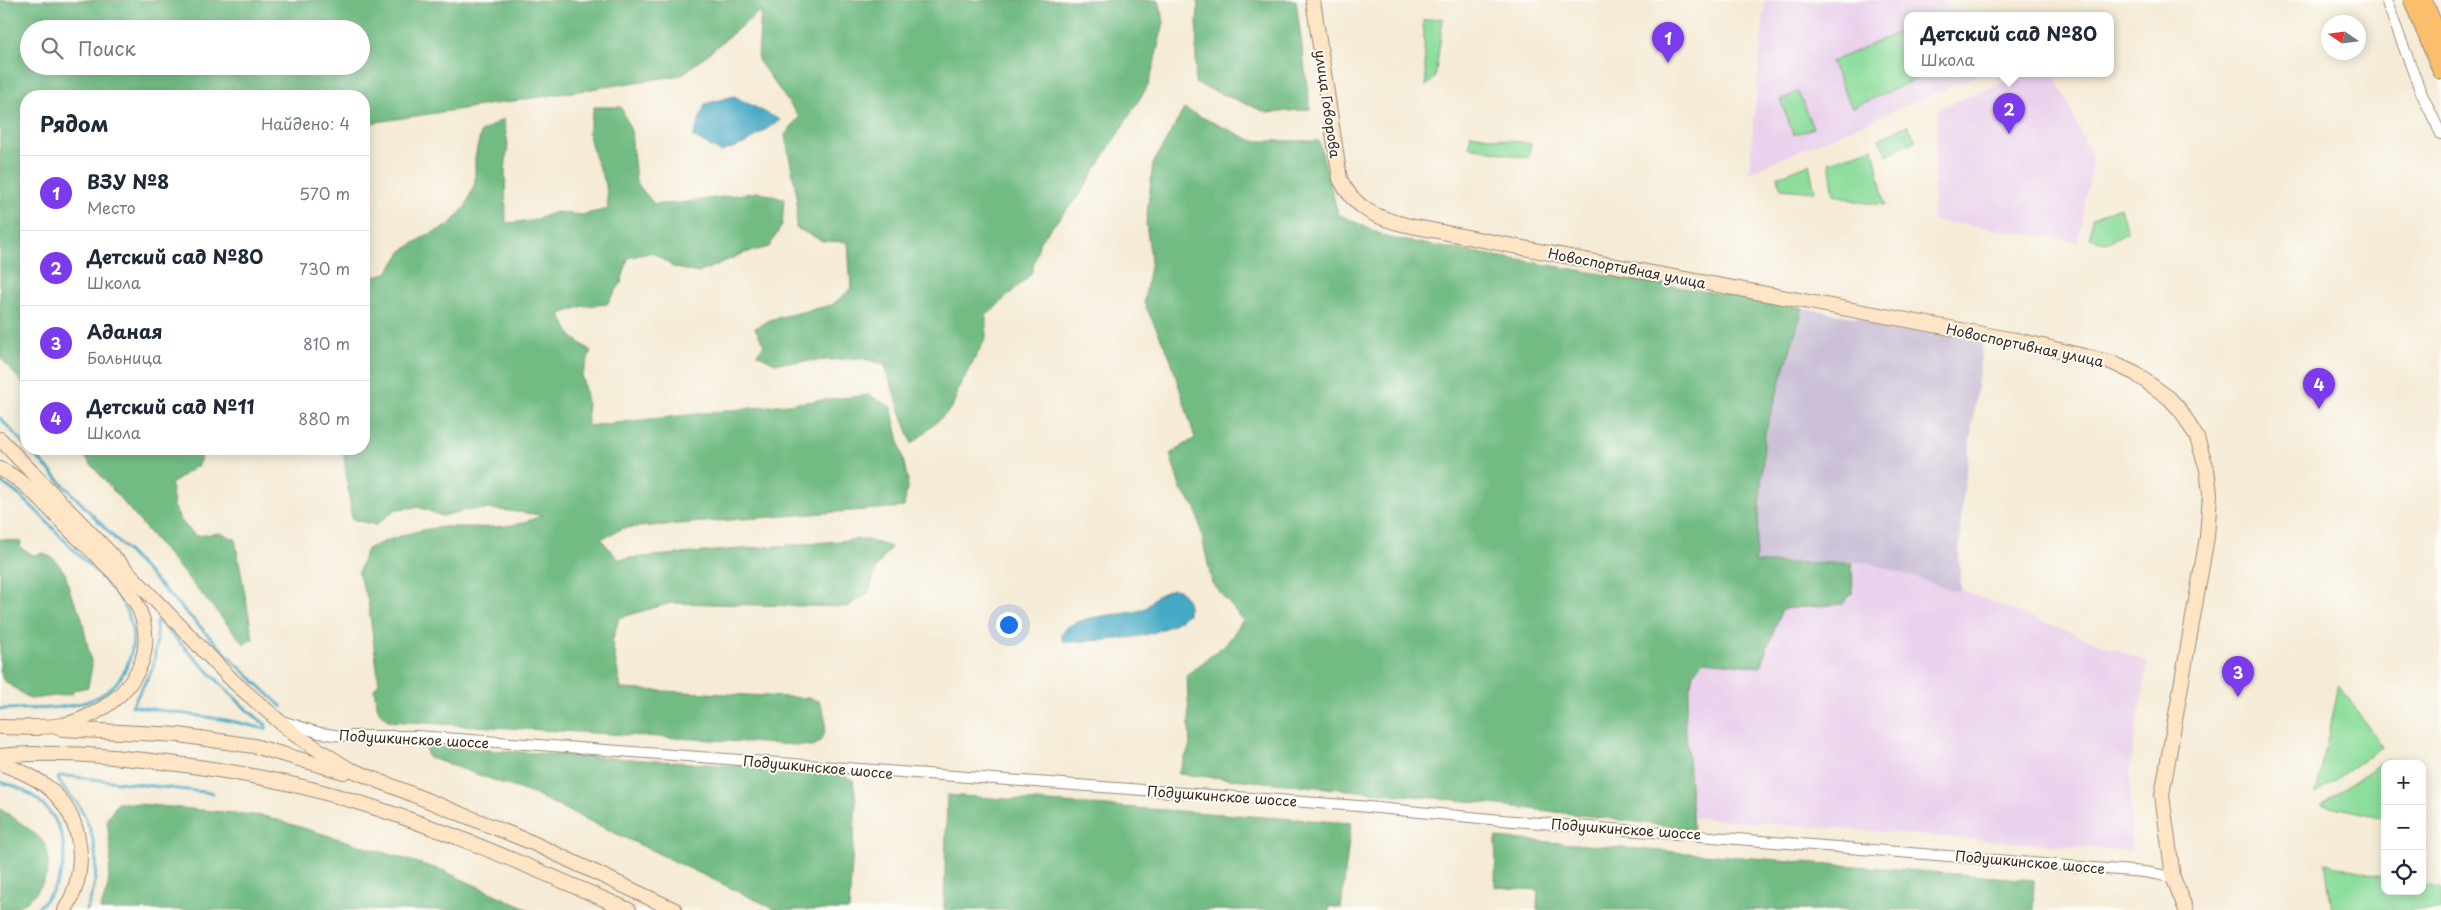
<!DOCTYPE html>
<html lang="ru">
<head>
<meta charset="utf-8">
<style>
  :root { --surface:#fff; --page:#f2f2f3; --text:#1f2937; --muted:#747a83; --line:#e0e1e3; --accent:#7c3aed }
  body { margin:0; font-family:"Playpen Sans",sans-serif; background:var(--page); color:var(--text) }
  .controls { position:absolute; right:15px; bottom:15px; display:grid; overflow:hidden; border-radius:10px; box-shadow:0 2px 12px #0003 }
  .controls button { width:45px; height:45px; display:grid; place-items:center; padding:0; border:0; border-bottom:1px solid var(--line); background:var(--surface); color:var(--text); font:25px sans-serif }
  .compass { position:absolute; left:2321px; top:15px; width:45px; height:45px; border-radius:50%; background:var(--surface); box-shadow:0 2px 12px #0003; rotate:283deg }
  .you { position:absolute; left:1008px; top:624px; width:18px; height:18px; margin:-12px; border:4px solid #fff; border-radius:50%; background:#1a73e8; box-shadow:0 0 0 8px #1a73e833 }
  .badge { display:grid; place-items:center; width:32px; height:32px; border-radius:50%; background:var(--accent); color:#fff; font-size:16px; font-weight:700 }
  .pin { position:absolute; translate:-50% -41px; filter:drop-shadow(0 1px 2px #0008) }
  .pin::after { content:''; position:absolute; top:26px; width:18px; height:15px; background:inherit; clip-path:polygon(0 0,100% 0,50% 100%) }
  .popup { position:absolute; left:1904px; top:12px; width:210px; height:65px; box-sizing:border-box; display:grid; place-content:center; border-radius:10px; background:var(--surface); filter:drop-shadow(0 1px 4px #0005); font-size:16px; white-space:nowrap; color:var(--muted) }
  .popup b { font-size:19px; color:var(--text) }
  .popup::after { content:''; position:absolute; left:50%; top:100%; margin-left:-10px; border:10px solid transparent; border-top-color:var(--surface) }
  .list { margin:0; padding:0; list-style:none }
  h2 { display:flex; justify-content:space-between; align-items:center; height:65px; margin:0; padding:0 20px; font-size:21px }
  h2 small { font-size:16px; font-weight:400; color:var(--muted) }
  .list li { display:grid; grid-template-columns:32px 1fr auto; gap:15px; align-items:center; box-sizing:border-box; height:75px; padding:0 20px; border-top:1px solid var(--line) }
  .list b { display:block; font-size:19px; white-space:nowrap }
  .list p { margin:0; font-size:16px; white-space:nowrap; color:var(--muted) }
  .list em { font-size:16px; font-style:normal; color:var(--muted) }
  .icon { flex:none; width:28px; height:28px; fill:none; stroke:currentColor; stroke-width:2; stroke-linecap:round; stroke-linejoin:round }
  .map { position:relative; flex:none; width:2441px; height:910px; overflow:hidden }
  .search { position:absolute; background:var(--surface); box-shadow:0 2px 12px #0003; left:20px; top:20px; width:350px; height:55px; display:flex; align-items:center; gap:12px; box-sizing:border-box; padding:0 18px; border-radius:28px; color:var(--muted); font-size:19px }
  .panel { position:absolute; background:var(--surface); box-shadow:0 2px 12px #0003; left:20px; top:90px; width:350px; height:365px; border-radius:20px }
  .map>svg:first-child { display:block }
  .built { fill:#ead1ec }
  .industrial { fill:#cabfd6 }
  .green { fill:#8ddd9d; stroke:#64845e }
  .forest { fill:#72bc84; stroke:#567351; fill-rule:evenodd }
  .water { fill:#44a8c4; stroke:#406971 }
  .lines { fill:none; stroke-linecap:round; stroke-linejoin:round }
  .stream { stroke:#44a8c4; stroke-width:3 }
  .street-casing { stroke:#988a7a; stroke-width:12 }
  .secondary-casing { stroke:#988a7a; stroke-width:16 }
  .primary-casing { stroke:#988a7a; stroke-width:18 }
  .street { stroke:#fff; stroke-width:10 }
  .secondary { stroke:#fde5c5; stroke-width:14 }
  .primary { stroke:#fabe6d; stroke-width:16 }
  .labels { text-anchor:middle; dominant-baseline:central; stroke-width:4; stroke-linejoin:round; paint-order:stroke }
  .street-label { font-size:14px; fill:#3b2a1e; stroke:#fdfcf7 }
</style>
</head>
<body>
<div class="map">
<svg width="2441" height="910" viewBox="0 0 2441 910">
  <rect width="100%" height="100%" fill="#fdfcf7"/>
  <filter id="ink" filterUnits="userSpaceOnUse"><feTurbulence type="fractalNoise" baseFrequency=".02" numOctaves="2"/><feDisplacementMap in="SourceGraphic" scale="10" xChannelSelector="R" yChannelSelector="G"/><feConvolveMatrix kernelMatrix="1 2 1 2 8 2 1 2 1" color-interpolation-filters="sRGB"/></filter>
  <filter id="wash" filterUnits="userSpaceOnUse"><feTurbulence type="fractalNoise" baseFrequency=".0096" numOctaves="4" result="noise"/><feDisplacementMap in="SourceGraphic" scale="20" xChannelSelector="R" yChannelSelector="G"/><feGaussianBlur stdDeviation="1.12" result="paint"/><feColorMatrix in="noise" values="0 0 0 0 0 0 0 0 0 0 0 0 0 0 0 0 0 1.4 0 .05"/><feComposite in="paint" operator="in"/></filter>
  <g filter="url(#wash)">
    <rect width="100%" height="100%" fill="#f5ebd6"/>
    <g class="built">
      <polygon points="1765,0 1942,0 1959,15 1908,15 1908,73 1982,73 1749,172"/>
      <polygon points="2026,73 2054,73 2093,159 2078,242 1932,220 1938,109"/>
      <polygon points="1867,562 1956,591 1961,590 2148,662 2130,765 2131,851 1687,817 1681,739 1688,667 1755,564"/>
    </g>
    <polygon class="industrial" points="1803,308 1983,340 1961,513 1959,557 1961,590 1956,591 1867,562 1755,564 1765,432"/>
    <g class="green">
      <polygon points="1443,18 1435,78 1426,86 1423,20"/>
      <polygon points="1908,28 1908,73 1930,73 1852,108 1831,62"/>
      <polygon points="1798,92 1813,128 1794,135 1780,100"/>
      <polygon points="1907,125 1916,140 1887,155 1879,139"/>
      <polygon points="1471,134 1531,144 1528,158 1469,147"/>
      <polygon points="1873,148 1885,205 1859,202 1834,194 1829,162"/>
      <polygon points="1809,164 1815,192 1781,189 1777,177"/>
      <polygon points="2120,207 2127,232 2106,243 2090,238 2092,218"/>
      <polygon points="2339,685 2382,747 2316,794"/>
      <polygon points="2387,759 2390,764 2385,764 2385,818 2321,804"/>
      <polygon points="2325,863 2385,877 2385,891 2422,891 2422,885 2441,890 2441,910 2332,910"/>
    </g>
    <g class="forest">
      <path d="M0,0H1159L1164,22L1149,84L1080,194L1040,241L1031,274L986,316V338L959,387L952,408L912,444L884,364L861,358L775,363L757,354L764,345L755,328L772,319L832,305L851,289L848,242L823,241L796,228L797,196L785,135L799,117L758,60L761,10L682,75L364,124V96H290L281,89L215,96H26V387L0,357ZM29,29H361V66H29Z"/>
      <polygon points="1198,0 1296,0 1310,109 1268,113 1195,83"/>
      <path d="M594,107H621L631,131L636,182L654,204L680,203L758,192L784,199L782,225L769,247L744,253L698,273L673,267L652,252L628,258L621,283L607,304L583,306L560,314L571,336L591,351L582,376L587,402L588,426L869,395L891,407L908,481L904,507L623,528L601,539L618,559L864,539L891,547L876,568L869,592L847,607L670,603L619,618L612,642L621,689L808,698L819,701C827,716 830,738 813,746L391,721C376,715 377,703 374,689L379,683L368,601L358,573L367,549C391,538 418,529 444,527C481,526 508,532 542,515L492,509L467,510L442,516L419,507L396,509L376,525L352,519L343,449H364V281L388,272L402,251L425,236L448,226L466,206L475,183V157L481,132L503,119L508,144L505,170L506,223L531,221L556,212L582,215L608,209L606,184L595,158L588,133Z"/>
      <polygon points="1184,109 1253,141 1319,141 1338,214 1389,238 1803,308 1765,432 1755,563 1852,563 1853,592 1843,604 1782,609 1760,667 1705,661 1693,673 1685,715 1693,829 1467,801 1178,774 1190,746 1187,675 1228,642 1243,620 1212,583 1196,508 1181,490 1170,454 1195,438 1170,357 1144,303 1151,260 1146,223 1153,164"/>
      <path d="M78,449H204L198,465L171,484C174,511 176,518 196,536L220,533L235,539L253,639L244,644Z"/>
      <polygon points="0,539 21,542 20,548 34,555 44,553 55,560 65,573 71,595 81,615 92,666 88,687 74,690 72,694 30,699 3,680 0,670"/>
      <polygon points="425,746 831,772 853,780 856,801 849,910 777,910 533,794 428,757"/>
      <polygon points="947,795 1351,823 1341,908 1330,906 1329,910 944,910"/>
      <polygon points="118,803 128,803 264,816 444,871 529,910 100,910 108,886 111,854 107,819"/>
      <path d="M0,809C10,815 41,836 45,845C58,875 31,910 0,910Z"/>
      <polygon points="1496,838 2034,880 2033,910 1537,910 1538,890 1495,887"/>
    </g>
    <g class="water">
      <polygon points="734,96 780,120 746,143 721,152 693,137 705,104"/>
      <path d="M1172,589L1180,590L1188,601V614C1155,642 1110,639 1070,642L1063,641L1061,635C1072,613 1119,617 1141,610L1147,607L1155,597Z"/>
    </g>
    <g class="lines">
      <g class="stream">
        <polyline points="0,418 26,446"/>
        <polyline points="29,449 235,663 282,707"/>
        <path d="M0,482C27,497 48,524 70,546C86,563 106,580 120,599C130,615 136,635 131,653C117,715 49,708 0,709"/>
        <polygon points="158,621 245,708 266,725 266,729 226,720 132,706 153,668 157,638 156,623"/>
        <path d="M0,782C64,796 88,866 35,910"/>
        <path d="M86,910C102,877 98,836 79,806C73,797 61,788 58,778L61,776H67L213,793"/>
      </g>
    </g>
  </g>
  <g filter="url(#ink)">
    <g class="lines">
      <g class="street-casing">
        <g id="street">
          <polyline points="2386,0 2420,90 2441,134"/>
          <polyline points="282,721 320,733 342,736 417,736 1358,806 1490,819 2144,872 2173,877"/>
        </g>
      </g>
      <g class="secondary-casing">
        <g id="secondary">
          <path d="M1313,0L1340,179C1354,208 1376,218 1406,225L1642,271L2026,342L2113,363L2136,374L2169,398L2181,411L2197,438L2207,469L2210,494L2207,537L2162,795L2173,877L2186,910"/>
          <polyline points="0,439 234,682 294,734 347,768 533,843 675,910"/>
          <path d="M0,469C28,482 47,507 68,528C91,551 119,573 135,601C167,660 120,711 63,725C52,727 41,727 29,727"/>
          <polyline points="0,727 38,728"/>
          <polyline points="62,729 179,735 254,746 344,772"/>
          <path d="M0,756C48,751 96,755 144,760C207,767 272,777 333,795C435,824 533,868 629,910"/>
          <path d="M0,763C18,770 36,777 51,790C85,821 88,872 65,910"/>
        </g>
      </g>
      <g class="primary-casing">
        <g id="primary">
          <polyline points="2412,0 2441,71"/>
          <polyline points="2424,0 2441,43"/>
        </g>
      </g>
      <use href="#street" class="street"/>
      <use href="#secondary" class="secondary"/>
      <use href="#primary" class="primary"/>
    </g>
  </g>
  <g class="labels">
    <g class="street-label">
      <text transform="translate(1328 104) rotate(82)">улица Говорова</text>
      <text transform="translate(1627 268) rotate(11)">Новоспортивная улица</text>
      <text transform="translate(2025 345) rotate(12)">Новоспортивная улица</text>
      <text transform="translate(414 739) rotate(3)">Подушкинское шоссе</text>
      <text transform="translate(818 767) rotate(5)">Подушкинское шоссе</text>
      <text transform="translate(1222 796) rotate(4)">Подушкинское шоссе</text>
      <text transform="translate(1626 829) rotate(4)">Подушкинское шоссе</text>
      <text transform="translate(2030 862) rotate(5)">Подушкинское шоссе</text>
    </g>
  </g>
</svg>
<div class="controls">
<button>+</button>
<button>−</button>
<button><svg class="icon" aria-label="locate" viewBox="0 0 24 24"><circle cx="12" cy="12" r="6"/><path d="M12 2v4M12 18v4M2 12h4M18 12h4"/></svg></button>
</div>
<svg class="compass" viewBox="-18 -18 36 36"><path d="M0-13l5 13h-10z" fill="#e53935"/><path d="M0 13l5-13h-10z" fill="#747a83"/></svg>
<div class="you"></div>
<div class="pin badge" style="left:1668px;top:63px">1</div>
<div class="pin badge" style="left:2009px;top:134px">2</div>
<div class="popup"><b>Детский сад №80</b>Школа</div>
<div class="pin badge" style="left:2238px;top:697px">3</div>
<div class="pin badge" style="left:2319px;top:409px">4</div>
<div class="search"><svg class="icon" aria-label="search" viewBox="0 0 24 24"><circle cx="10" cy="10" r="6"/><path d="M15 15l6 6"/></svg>Поиск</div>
<section class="panel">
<h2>Рядом<small>Найдено: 4</small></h2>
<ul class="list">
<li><span class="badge">1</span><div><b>ВЗУ №8</b><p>Место</p></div><em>570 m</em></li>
<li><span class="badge">2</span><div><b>Детский сад №80</b><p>Школа</p></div><em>730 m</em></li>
<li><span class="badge">3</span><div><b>Аданая</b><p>Больница</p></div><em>810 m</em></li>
<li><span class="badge">4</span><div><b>Детский сад №11</b><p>Школа</p></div><em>880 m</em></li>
</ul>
</section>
</div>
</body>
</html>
